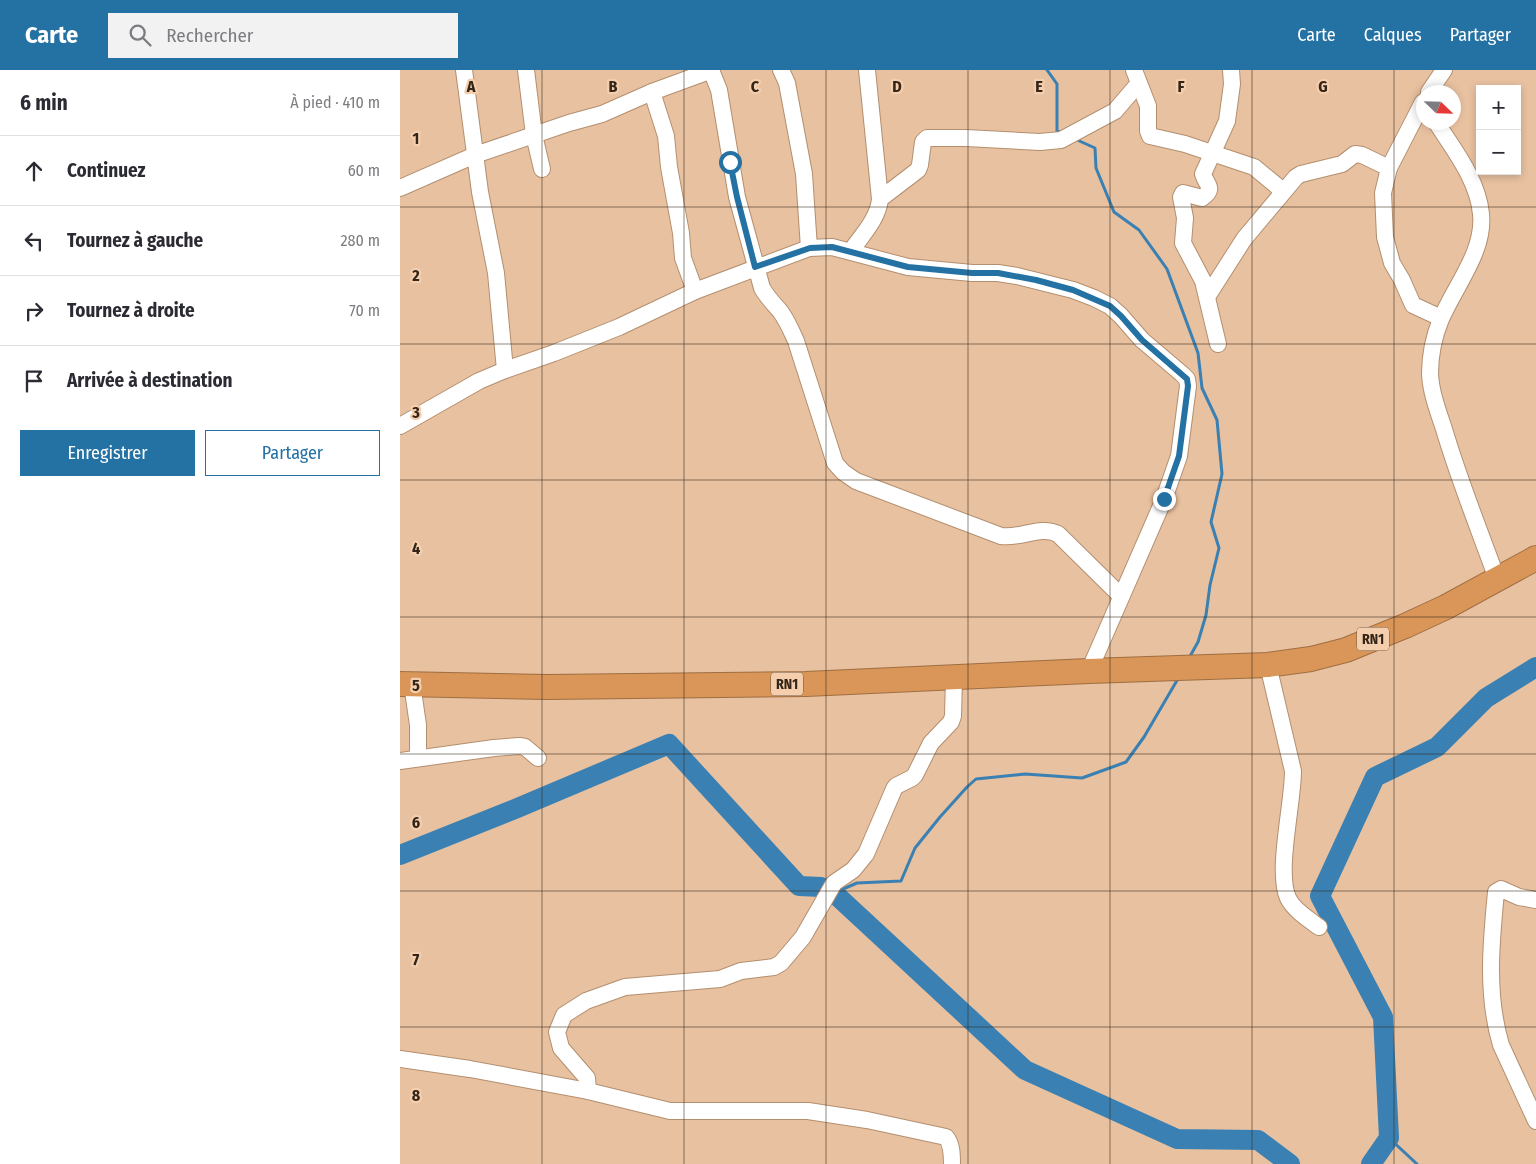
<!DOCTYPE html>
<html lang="fr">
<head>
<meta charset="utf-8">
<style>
  :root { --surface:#fff; --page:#f2f2f3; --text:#2b2b33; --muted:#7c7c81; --line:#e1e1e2; --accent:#2471a3 }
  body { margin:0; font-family:"Fira Sans Condensed",sans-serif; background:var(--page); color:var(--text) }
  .controls { position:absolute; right:15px; top:15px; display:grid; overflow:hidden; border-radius:0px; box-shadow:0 2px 8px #0003 }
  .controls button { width:45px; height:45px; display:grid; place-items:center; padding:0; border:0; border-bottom:1px solid var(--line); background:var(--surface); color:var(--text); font:25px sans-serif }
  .compass { position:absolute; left:1016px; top:15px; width:45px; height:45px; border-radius:50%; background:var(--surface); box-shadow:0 2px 8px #0003; rotate:113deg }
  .stop { position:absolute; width:15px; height:15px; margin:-11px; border:4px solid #2471a3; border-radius:50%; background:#fff }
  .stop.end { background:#2471a3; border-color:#fff; box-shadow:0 1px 5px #0008 }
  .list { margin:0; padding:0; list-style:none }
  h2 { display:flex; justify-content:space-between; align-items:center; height:65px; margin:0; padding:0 20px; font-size:21px }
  h2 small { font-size:16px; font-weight:400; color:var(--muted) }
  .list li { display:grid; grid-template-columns:32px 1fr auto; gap:15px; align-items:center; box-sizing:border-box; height:70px; padding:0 20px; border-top:1px solid var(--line) }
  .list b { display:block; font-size:19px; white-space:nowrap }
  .list em { font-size:16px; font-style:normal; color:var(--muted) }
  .actions { display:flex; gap:10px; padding:15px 20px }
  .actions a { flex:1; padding:11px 0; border:1px solid var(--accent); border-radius:0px; text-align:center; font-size:18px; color:var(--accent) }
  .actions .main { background:var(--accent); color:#fff }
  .icon { flex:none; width:28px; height:28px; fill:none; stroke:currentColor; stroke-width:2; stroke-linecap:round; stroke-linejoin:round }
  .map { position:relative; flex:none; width:1136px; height:1094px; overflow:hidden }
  header { display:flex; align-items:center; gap:30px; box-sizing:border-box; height:70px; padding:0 25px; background:var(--accent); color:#fff }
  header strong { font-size:24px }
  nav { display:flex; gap:28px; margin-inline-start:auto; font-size:18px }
  .search { width:350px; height:45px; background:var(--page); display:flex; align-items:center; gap:12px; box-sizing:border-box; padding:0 18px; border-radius:0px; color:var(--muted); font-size:19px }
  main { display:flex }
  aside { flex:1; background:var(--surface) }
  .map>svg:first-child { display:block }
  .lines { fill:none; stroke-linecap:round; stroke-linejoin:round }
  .stream { stroke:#3a80b2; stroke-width:3 }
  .river { stroke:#3a80b2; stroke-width:20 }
  .minor-casing { stroke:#b38f6f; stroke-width:18 }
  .highway-casing { stroke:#9f6e42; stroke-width:26 }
  .minor { stroke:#fff; stroke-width:16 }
  .highway { stroke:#d99658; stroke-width:24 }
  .route { stroke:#2471a3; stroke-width:6 }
  .grid { fill:none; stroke:#332518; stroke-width:1; stroke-opacity:0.55 }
  .labels { text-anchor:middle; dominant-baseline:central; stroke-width:4.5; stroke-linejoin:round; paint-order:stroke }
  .shield { fill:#f5cead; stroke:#6d5845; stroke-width:1 }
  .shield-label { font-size:14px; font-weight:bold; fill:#332518 }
  .grid-label { font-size:16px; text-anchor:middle; font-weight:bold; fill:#332518; stroke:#f5cead; stroke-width:4.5; stroke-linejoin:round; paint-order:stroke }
</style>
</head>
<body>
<header>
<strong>Carte</strong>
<div class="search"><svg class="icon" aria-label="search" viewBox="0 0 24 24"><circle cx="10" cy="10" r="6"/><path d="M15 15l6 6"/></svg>Rechercher</div>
<nav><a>Carte</a><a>Calques</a><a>Partager</a></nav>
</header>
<main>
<aside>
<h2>6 min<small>À pied · 410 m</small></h2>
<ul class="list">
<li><svg class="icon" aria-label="ahead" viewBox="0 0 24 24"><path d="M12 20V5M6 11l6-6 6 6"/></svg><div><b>Continuez</b></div><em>60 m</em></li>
<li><svg class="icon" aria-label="left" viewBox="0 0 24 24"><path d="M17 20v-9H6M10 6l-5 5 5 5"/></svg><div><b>Tournez à gauche</b></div><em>280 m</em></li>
<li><svg class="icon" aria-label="right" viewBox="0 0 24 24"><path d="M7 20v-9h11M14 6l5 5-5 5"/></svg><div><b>Tournez à droite</b></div><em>70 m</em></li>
<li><svg class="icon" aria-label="arrive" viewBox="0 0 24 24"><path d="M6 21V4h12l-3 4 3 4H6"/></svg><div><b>Arrivée à destination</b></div></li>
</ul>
<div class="actions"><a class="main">Enregistrer</a><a>Partager</a></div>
</aside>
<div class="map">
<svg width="1136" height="1094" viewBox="0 0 1136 1094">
  <rect width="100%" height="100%" fill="#e8c1a0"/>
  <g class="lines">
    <g class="stream">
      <polyline points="647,0 657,14 657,61 662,63"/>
      <polyline points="675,69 695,78 696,98 714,142 739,160 767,199 798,283 802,318 817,350 822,404 811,452 819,478 810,515 806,545 798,572 789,588"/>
      <polyline points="436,822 457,813 501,811 515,778 540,747 567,717 576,709 625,704 682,708 726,692 744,667 779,607"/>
      <polyline points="989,1068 1017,1094"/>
    </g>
    <g class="river">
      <polyline points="0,785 115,739 269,674 399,816 421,817 434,823 625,1000 777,1069 858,1070 890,1094"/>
      <polyline points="971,1094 989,1068 983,947 920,826 975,707 1037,677 1086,628 1136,597"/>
    </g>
    <g class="minor-casing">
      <g id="minor">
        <polyline points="64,0 80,122 96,203 105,300"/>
        <polyline points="126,0 134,65 142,99"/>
        <path d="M311,0L319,20L337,127L362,218C367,227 373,233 380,241C387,250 391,260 396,271L435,393L443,402L456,411L601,466C621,469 640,455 658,464L721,526"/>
        <polyline points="381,0 387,13 404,104 409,178"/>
        <polyline points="734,0 748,36 748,61 750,66 785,74 854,97 883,121"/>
        <polyline points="252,22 266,66 269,97 281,163 283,188 295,221"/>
        <polyline points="1029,22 1044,0"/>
        <polyline points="1023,32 989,98 983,123 985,167 992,193 1002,210 1013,235 1041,248"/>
        <path d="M1036,52C1054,80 1078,110 1081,144C1085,181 1055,216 1041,249C1034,266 1030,286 1030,304C1031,323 1038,341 1044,359C1059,410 1079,459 1097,509"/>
        <polyline points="0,118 75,85 169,53 202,44 252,22 312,0"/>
        <polyline points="480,129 518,100 520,95 523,72 527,68 566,68 640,72 661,70 715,41 739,13"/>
        <path d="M451,181C462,165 478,149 480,129L467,0"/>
        <polyline points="807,227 844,169 896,107 901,104 942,94 955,84 962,85 989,98"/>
        <path d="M818,274L803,211L783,173L785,148L781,127L783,123L802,128C816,118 806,115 803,104L827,51L832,14L831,0"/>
        <polyline points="0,356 79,311 105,300 154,283 219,257 295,221 409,178 432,177 508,197 572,203 598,203 617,206 673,220 694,228 710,236 721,246 742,270 782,304 787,309 788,316 779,386 764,429 689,601"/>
        <path d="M868,595L893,701C893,733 876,802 888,828C894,840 908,849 919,857"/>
        <polyline points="12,614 18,655 18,688"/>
        <polyline points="0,691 94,678 119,676 125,677 138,688"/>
        <path d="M1136,830L1119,827L1101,819L1096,822C1091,873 1086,925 1101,975L1136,1051"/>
        <path d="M0,989L70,999L188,1021L270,1041H408L467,1050L546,1067C552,1074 552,1085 552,1094"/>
        <polyline points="188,1021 187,1008 161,978 157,962 164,945 186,931 225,917 320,909 341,901 374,897 381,893 403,867 434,813 453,800 466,784 494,719 496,716 512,708 515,705 531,673 551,652 553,646 554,608"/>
      </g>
    </g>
    <g class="highway-casing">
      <polyline id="highway" points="0,614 147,617 406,614 689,601 868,595 911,589 946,580 1005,556 1046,537 1136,488"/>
    </g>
    <use href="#minor" class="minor"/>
    <use href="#highway" class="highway"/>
  </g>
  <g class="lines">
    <polyline class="route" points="330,92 337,127 355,197 410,178 432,177 508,197 572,203 598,203 636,210 673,220 710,236 721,246 742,270 787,309 788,316 779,386 764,429"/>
  </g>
  <path class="grid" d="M142,0V1094M284,0V1094M426,0V1094M568,0V1094M710,0V1094M852,0V1094M994,0V1094M0,137H1136M0,274H1136M0,410H1136M0,547H1136M0,684H1136M0,821H1136M0,957H1136"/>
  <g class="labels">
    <g class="shield">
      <rect x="957" y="557.5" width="32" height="23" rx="4"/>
      <rect x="371" y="602.5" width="32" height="23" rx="4"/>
    </g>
    <g class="shield-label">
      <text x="973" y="569">RN1</text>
      <text x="387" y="614">RN1</text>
    </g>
  </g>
  <g class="grid-label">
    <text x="71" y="22">A</text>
    <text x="213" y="22">B</text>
    <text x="355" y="22">C</text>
    <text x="497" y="22">D</text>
    <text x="639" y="22">E</text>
    <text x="781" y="22">F</text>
    <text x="923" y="22">G</text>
    <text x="16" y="74">1</text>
    <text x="16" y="211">2</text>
    <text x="16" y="348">3</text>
    <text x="16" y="484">4</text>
    <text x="16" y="621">5</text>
    <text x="16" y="758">6</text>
    <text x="16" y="895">7</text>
    <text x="16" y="1031">8</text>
  </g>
</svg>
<div class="controls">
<button>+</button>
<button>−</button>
</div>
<svg class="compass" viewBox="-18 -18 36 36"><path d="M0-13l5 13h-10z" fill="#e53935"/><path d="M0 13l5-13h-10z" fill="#7c7c81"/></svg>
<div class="stop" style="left:330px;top:92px"></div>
<div class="stop end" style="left:764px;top:429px"></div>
</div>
</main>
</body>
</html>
